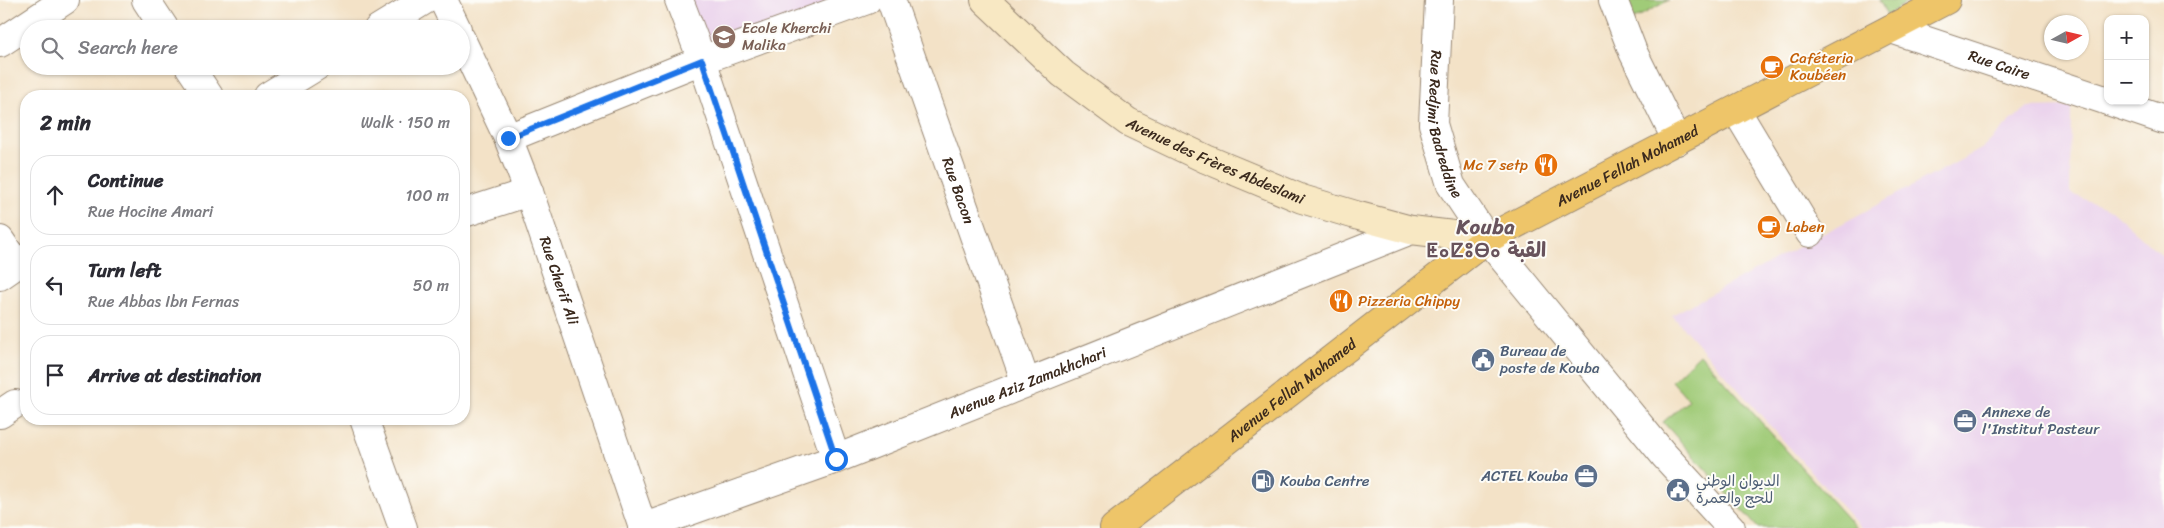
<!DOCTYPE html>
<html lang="en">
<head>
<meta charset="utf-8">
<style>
  :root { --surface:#fff; --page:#f7f7f7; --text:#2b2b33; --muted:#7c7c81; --line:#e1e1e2 }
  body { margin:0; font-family:Sriracha,"Playpen Sans Arabic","Noto Sans Tifinagh",sans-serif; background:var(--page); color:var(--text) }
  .controls { position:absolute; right:15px; top:15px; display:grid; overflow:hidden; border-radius:10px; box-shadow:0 1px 4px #0004 }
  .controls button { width:45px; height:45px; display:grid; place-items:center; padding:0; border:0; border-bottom:1px solid var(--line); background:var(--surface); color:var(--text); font:25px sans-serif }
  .compass { position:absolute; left:2044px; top:15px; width:45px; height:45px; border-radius:50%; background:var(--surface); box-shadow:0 1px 4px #0004; rotate:82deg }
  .stop { position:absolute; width:15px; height:15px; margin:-11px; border:4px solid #1a73e8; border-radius:50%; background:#fff }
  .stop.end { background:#1a73e8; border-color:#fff; box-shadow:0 1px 5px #0008 }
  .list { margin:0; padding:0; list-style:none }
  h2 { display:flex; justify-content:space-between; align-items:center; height:65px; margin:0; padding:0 20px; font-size:21px }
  h2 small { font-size:16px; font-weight:400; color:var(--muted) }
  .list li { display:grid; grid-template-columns:32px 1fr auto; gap:15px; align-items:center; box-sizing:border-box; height:80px; margin:0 10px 10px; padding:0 10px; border:1px solid var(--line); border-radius:20px }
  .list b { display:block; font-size:19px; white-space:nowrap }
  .list p { margin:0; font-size:16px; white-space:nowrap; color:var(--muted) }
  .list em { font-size:16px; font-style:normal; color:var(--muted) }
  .icon { flex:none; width:28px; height:28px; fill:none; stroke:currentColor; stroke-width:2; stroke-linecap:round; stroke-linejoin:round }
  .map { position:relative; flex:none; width:2164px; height:528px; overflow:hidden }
  .search { position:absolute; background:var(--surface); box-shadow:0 1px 4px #0004; left:20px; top:20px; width:450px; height:55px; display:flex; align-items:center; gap:12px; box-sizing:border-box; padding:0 18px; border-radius:28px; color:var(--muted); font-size:19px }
  .panel { position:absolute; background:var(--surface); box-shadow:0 1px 4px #0004; left:20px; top:90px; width:450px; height:335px; border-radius:20px }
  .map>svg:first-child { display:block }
  .built { fill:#ead1ec }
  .green { fill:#a0cb78; stroke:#6e7a4b }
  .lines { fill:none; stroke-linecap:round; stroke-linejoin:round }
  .street-casing { stroke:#978672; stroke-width:30 }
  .secondary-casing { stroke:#978672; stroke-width:30 }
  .primary-casing { stroke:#978672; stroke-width:30 }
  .street { stroke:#fff; stroke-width:28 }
  .secondary { stroke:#f8e8c3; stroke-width:28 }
  .primary { stroke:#eec569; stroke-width:28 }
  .route { stroke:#1a73e8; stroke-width:6 }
  .labels { text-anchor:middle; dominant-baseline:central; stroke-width:4; stroke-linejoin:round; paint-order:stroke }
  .education-label { font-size:15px; fill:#785e54; stroke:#fdfcf7; text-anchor:start }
  .food-label { font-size:15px; fill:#c56008; stroke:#fdfcf7; text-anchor:start }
  .street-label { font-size:15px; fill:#3b2a1e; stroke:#fdfcf7 }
  .service-label { font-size:15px; fill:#4e5e75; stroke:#fdfcf7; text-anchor:start }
  .district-label { font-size:20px; font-weight:bold; letter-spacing:1px; fill:#68535c; stroke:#fdfcf7 }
</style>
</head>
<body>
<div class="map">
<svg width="2164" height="528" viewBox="0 0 2164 528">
  <rect width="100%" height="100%" fill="#fdfcf7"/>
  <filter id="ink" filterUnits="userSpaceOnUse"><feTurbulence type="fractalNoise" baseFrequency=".02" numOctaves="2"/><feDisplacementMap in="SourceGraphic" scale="10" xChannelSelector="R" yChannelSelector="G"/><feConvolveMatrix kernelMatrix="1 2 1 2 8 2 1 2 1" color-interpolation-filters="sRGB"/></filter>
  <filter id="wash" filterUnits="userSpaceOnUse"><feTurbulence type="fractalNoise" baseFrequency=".0096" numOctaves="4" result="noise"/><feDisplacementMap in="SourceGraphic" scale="20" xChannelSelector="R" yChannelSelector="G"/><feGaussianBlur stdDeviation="1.12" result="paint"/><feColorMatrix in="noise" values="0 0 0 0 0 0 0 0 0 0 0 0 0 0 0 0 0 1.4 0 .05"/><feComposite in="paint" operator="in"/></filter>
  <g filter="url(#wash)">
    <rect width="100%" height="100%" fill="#f3e2c7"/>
    <g class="built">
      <polygon points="690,0 845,0 706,50"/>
      <polygon points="2071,106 2070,193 2111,210 2164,257 2164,528 1861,528 1672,315 1983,148 2013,119 2028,107"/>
    </g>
    <g class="green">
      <polygon points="1620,0 1669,0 1627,23"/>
      <polygon points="1879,0 1911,0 1887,15"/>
      <polygon points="1700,354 1856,528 1758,528 1663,422 1689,400 1672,381"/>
    </g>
  </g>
  <g filter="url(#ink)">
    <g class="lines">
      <g class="street-casing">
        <g id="street">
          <polyline points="146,0 165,29"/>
          <polyline points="443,0 457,29"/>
          <polyline points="679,0 702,60 836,459"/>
          <path id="s1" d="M891,0L1026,383"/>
          <path id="s2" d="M1439,0L1433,124L1451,185L1487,239L1664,455L1731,528"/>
          <polyline points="1613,0 1633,52 1677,141"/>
          <polyline points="378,29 425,0"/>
          <path id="s3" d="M1891,29L2108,101"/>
          <path id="s4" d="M461,39L508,138L529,192L643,528"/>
          <polyline points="0,43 65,0"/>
          <polyline points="189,66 209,96"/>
          <polyline points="268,96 317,66"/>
          <polyline points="2108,101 2164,120"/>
          <polyline points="1736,110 1810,233"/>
          <polyline points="508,138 702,60 867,0"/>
          <polyline points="464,213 529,192"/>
          <polyline points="0,240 17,265"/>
          <polyline points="0,276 26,258"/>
          <polyline points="0,414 15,404"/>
          <polyline points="364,419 403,528"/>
          <path id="s5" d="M642,528L836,459L1411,230"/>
        </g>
      </g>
      <g class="secondary-casing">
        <g id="secondary">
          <path id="s6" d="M985,0L1063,74L1128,122L1206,159L1302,199L1359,216L1411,230L1487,239"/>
        </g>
      </g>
      <g class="primary-casing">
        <g id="primary">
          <path id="s7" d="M1114,528L1487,239L1946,0"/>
        </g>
      </g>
      <use href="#street" class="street"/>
      <use href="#secondary" class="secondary"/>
      <use href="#primary" class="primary"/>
    </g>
  </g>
  <g class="lines" filter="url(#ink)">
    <polyline class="route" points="508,138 702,60 836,459"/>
  </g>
  <defs>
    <g id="school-disc" transform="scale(1.25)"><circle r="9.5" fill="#8d6e63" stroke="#fdfcf7"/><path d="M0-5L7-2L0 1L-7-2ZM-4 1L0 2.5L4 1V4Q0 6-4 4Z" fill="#fff"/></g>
    <g id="cafe-disc" transform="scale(1.25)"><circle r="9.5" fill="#e8710a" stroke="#fdfcf7"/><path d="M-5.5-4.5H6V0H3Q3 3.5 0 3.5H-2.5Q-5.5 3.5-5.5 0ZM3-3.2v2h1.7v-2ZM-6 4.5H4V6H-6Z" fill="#fff"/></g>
    <g id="restaurant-disc" transform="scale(1.25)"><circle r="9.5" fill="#e8710a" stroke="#fdfcf7"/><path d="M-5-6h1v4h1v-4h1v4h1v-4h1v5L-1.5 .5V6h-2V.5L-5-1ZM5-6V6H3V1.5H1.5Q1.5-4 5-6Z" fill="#fff"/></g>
    <g id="civic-disc" transform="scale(1.25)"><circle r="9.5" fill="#5c6f8a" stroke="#fdfcf7"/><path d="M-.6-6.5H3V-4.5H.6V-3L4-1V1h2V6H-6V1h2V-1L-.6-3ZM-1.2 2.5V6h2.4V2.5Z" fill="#fff"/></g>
    <g id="office-disc" transform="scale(1.25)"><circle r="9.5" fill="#5c6f8a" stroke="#fdfcf7"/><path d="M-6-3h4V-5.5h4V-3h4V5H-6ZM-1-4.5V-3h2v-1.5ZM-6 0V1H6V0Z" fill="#fff"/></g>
    <g id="fuel-disc" transform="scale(1.25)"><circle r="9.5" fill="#5c6f8a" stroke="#fdfcf7"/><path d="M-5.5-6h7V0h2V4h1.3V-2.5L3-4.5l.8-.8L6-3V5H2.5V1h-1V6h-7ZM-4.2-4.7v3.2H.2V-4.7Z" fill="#fff"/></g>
  </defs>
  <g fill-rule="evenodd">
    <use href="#school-disc" x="724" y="37"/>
    <use href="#cafe-disc" x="1772" y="67"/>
    <use href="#restaurant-disc" x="1546" y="165"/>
    <use href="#cafe-disc" x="1769" y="227"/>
    <use href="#restaurant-disc" x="1341" y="301"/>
    <use href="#civic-disc" x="1483" y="360"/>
    <use href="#office-disc" x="1965" y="421"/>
    <use href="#office-disc" x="1586" y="476"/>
    <use href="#fuel-disc" x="1263" y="481"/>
    <use href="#civic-disc" x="1678" y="490"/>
  </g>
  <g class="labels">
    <g class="education-label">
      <text x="742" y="28">Ecole Kherchi<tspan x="742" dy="17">Malika</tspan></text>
    </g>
    <g class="food-label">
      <text x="1790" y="58">Caféteria<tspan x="1790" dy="17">Koubéen</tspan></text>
      <text x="1528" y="165" text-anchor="end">Mc 7 setp</text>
      <text x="1786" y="227">Laben</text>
      <text x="1358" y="301">Pizzeria Chippy</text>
    </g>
    <g class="street-label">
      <text stroke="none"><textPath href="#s3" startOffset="114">Rue Caire</textPath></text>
      <text stroke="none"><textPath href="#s2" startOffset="126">Rue Redjmi Badreddine</textPath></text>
      <text stroke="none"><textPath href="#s6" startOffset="284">Avenue des Frères Abdeslami</textPath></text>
      <text stroke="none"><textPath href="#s7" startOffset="630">Avenue Fellah Mohamed</textPath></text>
      <text stroke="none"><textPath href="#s1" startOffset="202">Rue Bacon</textPath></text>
      <text stroke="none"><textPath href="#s4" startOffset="261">Rue Cherif Ali</textPath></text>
      <text stroke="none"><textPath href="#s5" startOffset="412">Avenue Aziz Zamakhchari</textPath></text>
      <text stroke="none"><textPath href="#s7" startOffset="225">Avenue Fellah Mohamed</textPath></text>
    </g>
    <g class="service-label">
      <text x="1500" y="351">Bureau de<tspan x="1500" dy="17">poste de Kouba</tspan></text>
      <text x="1982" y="412">Annexe de<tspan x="1982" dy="17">l'Institut Pasteur</tspan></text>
      <text x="1568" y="476" text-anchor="end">ACTEL Kouba</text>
      <text x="1280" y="481">Kouba Centre</text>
      <text x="1696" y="481">الديوان الوطني<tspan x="1696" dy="17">للحج والعمرة</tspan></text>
    </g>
    <g class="district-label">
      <text x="1486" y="227">Kouba<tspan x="1486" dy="23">ⵟⴰⵇⵓⴱⴰ القبة</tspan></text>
    </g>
  </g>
</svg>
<div class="controls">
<button>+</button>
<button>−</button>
</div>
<svg class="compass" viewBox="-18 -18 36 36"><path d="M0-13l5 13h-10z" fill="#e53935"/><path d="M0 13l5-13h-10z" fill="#7c7c81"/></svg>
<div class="stop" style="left:836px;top:459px"></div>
<div class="stop end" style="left:508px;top:138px"></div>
<div class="search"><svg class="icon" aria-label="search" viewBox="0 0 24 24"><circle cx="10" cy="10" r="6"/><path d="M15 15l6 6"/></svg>Search here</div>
<section class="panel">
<h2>2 min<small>Walk · 150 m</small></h2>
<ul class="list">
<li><svg class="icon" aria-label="ahead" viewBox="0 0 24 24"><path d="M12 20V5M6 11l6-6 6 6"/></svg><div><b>Continue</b><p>Rue Hocine Amari</p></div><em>100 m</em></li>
<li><svg class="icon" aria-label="left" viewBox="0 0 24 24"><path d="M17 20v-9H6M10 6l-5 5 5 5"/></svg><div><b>Turn left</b><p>Rue Abbas Ibn Fernas</p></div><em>50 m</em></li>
<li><svg class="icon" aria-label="arrive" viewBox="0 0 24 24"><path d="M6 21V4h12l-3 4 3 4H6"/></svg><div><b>Arrive at destination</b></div></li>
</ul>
</section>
</div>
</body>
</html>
